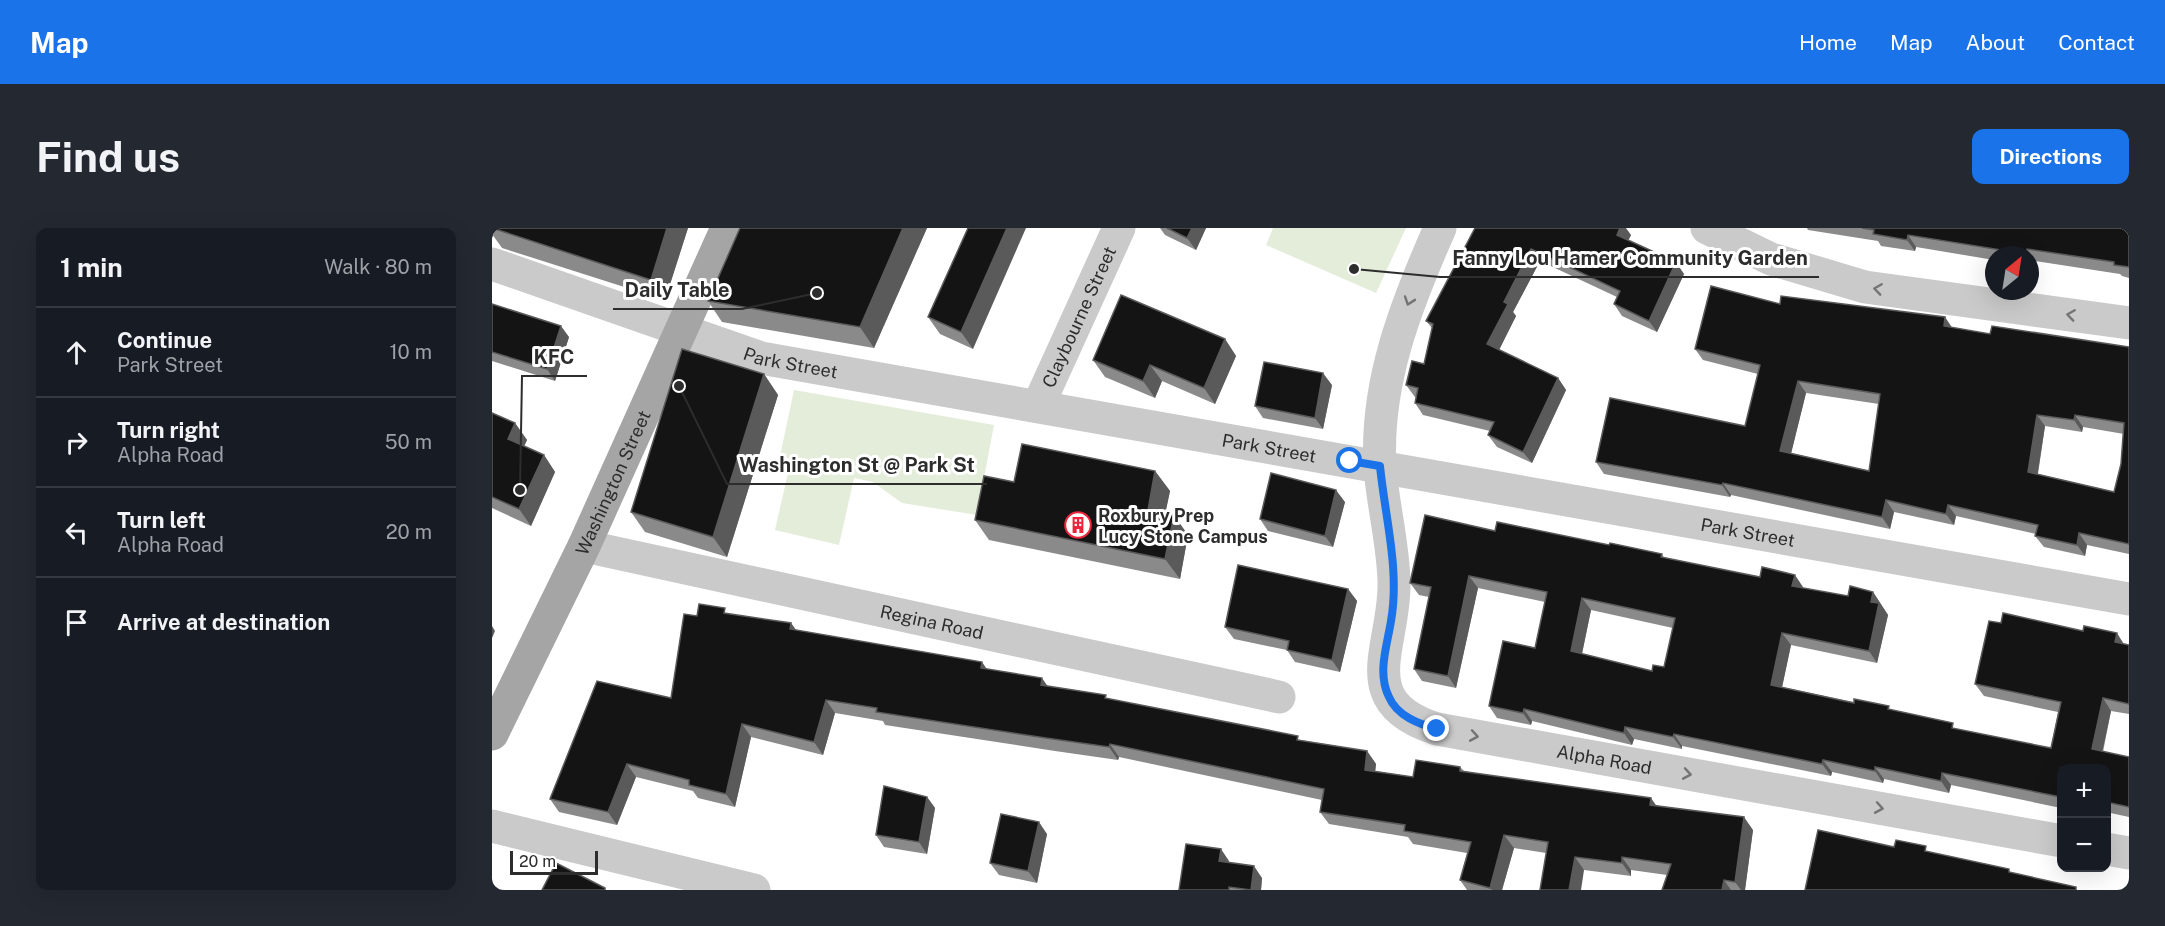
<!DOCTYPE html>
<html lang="en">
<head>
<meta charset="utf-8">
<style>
  :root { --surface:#171b24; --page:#242831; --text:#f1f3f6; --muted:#9ea1a6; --line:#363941; --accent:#1a73e8 }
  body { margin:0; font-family:"Public Sans",sans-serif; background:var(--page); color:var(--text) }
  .controls { position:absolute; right:18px; bottom:18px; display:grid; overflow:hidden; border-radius:12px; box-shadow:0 6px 24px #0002 }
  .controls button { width:54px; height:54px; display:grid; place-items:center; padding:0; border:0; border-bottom:2px solid var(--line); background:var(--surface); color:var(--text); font:30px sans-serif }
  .compass { position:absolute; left:1493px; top:18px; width:54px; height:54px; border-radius:50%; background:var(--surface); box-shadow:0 6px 24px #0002; rotate:30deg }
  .scale { position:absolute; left:18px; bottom:15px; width:88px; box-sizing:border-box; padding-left:6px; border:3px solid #2d2d2d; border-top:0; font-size:16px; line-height:21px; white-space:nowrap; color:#2d2d2d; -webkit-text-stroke:4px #fff; paint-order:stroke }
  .stop { position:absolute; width:18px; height:18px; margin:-14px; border:4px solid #1a73e8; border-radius:50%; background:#fff }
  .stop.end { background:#1a73e8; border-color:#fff; box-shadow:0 2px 6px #0008 }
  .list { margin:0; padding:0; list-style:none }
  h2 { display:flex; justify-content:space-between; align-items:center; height:78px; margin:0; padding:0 24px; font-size:26px }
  h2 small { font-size:20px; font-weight:400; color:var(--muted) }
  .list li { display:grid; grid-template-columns:39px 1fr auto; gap:18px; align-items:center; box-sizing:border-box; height:90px; padding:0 24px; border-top:2px solid var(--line) }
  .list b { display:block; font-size:22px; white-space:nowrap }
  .list p { margin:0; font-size:20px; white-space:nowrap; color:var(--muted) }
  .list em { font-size:20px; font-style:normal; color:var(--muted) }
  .icon { flex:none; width:33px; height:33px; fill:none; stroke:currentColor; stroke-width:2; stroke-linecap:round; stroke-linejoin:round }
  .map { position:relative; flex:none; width:1637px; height:662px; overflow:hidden; border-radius:12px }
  header { display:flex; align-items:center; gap:36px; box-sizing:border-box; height:84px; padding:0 30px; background:var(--accent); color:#fff }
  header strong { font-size:28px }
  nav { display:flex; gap:33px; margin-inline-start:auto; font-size:21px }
  .intro { display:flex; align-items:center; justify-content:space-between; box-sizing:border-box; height:144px; padding:0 36px }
  h1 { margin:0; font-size:42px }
  .button { padding:15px 27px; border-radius:12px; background:var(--accent); color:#fff; font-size:21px; font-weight:700 }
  main { display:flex; gap:36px; padding:0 36px }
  aside { flex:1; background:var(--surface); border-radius:12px; box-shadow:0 6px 24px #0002 }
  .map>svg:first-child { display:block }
  .green { fill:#e4ecda }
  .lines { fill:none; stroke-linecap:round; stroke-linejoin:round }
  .minor { stroke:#cacaca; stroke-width:33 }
  .major { stroke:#a5a5a5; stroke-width:33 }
  .wall { fill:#8a8a8a; fill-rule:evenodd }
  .shaded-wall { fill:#5a5a5a }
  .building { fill:#141414; stroke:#5a5a5a; stroke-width:1.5; fill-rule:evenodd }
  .oneway { stroke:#747474 }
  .route { stroke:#1a73e8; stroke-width:8 }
  .labels { text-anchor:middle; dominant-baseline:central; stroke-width:6; stroke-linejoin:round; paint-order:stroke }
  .street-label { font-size:18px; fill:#2d2d2d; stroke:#fff }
  .poi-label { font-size:18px; font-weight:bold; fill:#2d2d2d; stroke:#fff; text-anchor:start }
  .leader { fill:none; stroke:#2d2d2d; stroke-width:2 }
  .callout-dot { fill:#2d2d2d; stroke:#fff; stroke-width:2 }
  .callout-label { font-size:20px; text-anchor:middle; font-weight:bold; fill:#2d2d2d; stroke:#fff; stroke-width:6; stroke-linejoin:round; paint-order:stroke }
</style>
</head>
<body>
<header>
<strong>Map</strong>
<nav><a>Home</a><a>Map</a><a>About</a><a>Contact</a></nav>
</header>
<div class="intro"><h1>Find us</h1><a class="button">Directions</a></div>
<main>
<aside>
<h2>1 min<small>Walk · 80 m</small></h2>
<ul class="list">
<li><svg class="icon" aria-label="ahead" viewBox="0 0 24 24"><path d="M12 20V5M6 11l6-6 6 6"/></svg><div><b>Continue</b><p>Park Street</p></div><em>10 m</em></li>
<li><svg class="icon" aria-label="right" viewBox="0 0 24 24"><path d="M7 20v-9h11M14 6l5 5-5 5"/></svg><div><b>Turn right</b><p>Alpha Road</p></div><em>50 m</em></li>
<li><svg class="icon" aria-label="left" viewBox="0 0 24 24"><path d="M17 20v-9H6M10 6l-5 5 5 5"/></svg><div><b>Turn left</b><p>Alpha Road</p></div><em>20 m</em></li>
<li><svg class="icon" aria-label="arrive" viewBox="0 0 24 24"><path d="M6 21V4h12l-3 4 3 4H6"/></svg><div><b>Arrive at destination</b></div></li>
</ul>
</aside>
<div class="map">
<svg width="1637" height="662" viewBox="0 0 1637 662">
  <rect width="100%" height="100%" fill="#fff"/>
  <g class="green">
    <polygon points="781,0 914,0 884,65 774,17"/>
    <polygon points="302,162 502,197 485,287 410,275 381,254 362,250 347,317 283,302 298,236 287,233"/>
  </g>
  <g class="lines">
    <g class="minor">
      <path id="s1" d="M948,0C914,77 883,155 888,240C891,278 901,315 902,353C904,418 858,474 945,501L1570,613"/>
      <polyline points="1215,0 1279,31 1373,59 1637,95"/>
      <path id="s2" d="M0,36L269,130L1637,371"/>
      <path id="s3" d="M546,178L627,0"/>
      <path id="s4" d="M92,318L787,469"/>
      <polyline points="0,598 262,662"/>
      <polyline points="1614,621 1637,625"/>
    </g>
    <path class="major" id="s5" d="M0,506L92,318L235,0"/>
  </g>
  <g class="wall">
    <polygon points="0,0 196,0 173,72 10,20 0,6"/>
    <polygon points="435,0 382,120 230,94 216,73"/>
    <polygon points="476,0 481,121 448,106 436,89"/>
    <polygon points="668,0 714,0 704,22 673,7"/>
    <polygon points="983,0 1139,7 1136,12 1192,46 1165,104 1130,88 1122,76 1125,69 1048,33 1021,84 1024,88 1007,122 1066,150 1074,162 1040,235 1005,219 996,207 998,203 931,187 923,175 924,169 923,169 914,157 932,136 940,100 934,93"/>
    <polygon points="1315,0 1637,0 1637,50 1630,48 1628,46 1543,33 1542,38 1538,38 1538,27 1502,27 1502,32 1424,19 1423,23 1389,18 1386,13 1316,2"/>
    <polygon points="0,76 77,109 63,153 0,133"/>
    <path d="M1288,76L1461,100L1498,106L1637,119V326L1595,317L1593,328L1552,319L1543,308L1544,306L1464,288L1462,297L1402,284L1398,301L1239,267L1238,269L1112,246L1104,234L1253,198L1266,146L1211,132L1203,121ZM1314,165L1387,176L1377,243L1299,225ZM1553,198L1590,204L1591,199L1632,206L1629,236L1622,264L1546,246Z"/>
    <polygon points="733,111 744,128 723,176 670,153 663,170 613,149 601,132"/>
    <polygon points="272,146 286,167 235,329 153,304 139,284"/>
    <polygon points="840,157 831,201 771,190 763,178"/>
    <polygon points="0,185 23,195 35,212 32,218 52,227 63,244 39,298 0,280"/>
    <polygon points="663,243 678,263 673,285 696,307 688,351 497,312 483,292 522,254"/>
    <polygon points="853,274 841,319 776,303 768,291"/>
    <path d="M1003,303L1117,317L1170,326L1172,330L1311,359V360L1356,368L1381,364L1396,387L1385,435L1299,417L1290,459L1399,482L1465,501L1559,520L1566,484L1492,468L1483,456L1509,395L1637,417V486L1619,483L1611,524L1637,529V589L1614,584V540H1569V580L1459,557L1457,565L1392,551L1391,555L1340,544L1339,548L1190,518V521L1142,511L1140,517L1040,493L1039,497L1005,490L997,478L1043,420L1053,374L986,360L964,460L930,453L922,441L937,369L927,367L918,355ZM1099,382L1181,400L1172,439L1160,443L1090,426Z"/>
    <polygon points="856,361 865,373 848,444 803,434 795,422 742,411 733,399"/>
    <polygon points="237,386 299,395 304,402 495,441 555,458 809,512 875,523 884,536 883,543 921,549 968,539 972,543 1164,577 1261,602 1253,662 1170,662 1175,647 1139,642 1139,648 1092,642 1054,625 1022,620 1010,662 975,662 968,652 975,625 921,616 916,609 837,596 828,584 830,572 627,529 626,532 563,523 393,497 391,493 343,485 331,527 259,509 243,579 206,570 201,563 144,549 125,597 67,584 58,571 179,470 205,388"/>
    <polygon points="435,569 443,580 435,626 392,619 384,607"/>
    <polygon points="555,606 545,655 507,647 498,635"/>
    <polygon points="737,633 737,634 770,650 769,662 687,662"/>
  </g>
  <g class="shaded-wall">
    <polygon points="175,0 196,0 173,72 159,52"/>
    <polygon points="411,0 435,0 382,120 368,99"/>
    <polygon points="515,0 534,0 481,121 469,104"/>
    <polygon points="700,0 714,0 704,22 695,10"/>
    <polygon points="1128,0 1134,0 1139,7 1133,19 1125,7"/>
    <polygon points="1416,7 1424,19 1423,23 1415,12"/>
    <polygon points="1039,21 1048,33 1021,84 1024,88 1004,128 995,116 1012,74"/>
    <polygon points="1535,21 1543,33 1542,38 1538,32 1538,27 1534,26"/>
    <polygon points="1184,34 1192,46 1165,104 1157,93"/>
    <polygon points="1453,89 1461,101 1452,98"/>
    <polygon points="69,98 77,109 63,153 55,141"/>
    <polygon points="733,111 744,128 723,176 712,160"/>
    <polygon points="658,137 670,153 663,170 651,153"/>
    <polygon points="831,145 840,157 831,201 823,190"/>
    <polygon points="272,146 286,167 235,329 221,309"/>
    <polygon points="1066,150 1074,162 1040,235 1031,224"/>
    <polygon points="1306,153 1314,165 1297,234 1288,223"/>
    <polygon points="1545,187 1553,198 1544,256 1536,244"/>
    <polygon points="1583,187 1591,199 1590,204 1582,192"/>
    <polygon points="23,195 35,212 28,227 16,211"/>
    <polygon points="52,227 63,244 39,298 27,281"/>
    <polygon points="663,243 678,263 670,302 656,282"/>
    <polygon points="1231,255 1239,267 1238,269 1230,257"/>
    <polygon points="844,262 853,274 841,319 833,308"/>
    <polygon points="1394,272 1402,284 1398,301 1390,289"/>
    <polygon points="1456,277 1464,288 1462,297 1454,286"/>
    <polygon points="682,287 696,307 688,351 673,331"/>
    <polygon points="1587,305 1595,317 1593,328 1585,317"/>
    <polygon points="1303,347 1311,359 1309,370 1300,358"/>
    <polygon points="977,348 986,360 964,460 956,448"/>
    <polygon points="856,361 865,373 848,444 840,432"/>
    <polygon points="1381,364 1396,387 1385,435 1377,423 1379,374"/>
    <polygon points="1090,370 1099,382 1088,435 1079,423"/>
    <polygon points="299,395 308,408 298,401"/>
    <polygon points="0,398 3,403 0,410"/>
    <polygon points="1290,405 1299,417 1288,469 1279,457"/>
    <polygon points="1625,405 1633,418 1623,414"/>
    <polygon points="490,434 499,447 489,440"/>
    <polygon points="550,450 559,463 549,457"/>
    <polygon points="1611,470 1619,483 1608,534 1600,521"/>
    <polygon points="334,472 343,485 331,527 322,514"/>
    <polygon points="1032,481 1040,493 1039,497 1031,485"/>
    <polygon points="250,496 259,509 243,579 234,566"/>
    <polygon points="1133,499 1142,511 1140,517 1132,505"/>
    <polygon points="1182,506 1190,518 1190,521 1181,509"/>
    <polygon points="618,516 627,529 626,532 617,519"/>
    <polygon points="875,523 884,536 882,555 873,542"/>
    <polygon points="1331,532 1340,544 1339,548 1330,536"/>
    <polygon points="135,536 144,549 125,597 116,584"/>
    <polygon points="1383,539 1392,551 1391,555 1383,543"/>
    <polygon points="1450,545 1459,557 1457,565 1449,553"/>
    <polygon points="435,569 443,580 435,626 427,614"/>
    <polygon points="1159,570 1168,583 1158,577"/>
    <polygon points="1252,589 1261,602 1253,662 1249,662 1243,654"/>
    <polygon points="547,594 555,606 545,655 536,643"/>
    <polygon points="1012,607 1022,620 1010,662 1000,662 998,660"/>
    <polygon points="729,621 737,633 735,645 727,633"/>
    <polygon points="1083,629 1092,642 1089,662 1077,662"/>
    <polygon points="1130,629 1139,642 1139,648 1130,635"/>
    <polygon points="762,638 770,650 769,662 759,662"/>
    <polygon points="1232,652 1239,662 1230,662"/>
  </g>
  <g class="building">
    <polygon points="0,0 175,0 159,52"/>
    <polygon points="248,0 411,0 368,99 216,73"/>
    <polygon points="476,0 515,0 469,104 436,89"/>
    <polygon points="675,0 700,0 695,10"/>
    <polygon points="983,0 1128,0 1125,7 1184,34 1157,93 1122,76 1128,63 1039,21 1012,74 1016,76 995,116 1066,150 1031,224 996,207 1002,194 923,175 926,160 914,157 920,133 932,136 941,96 934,93"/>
    <polygon points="1370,0 1637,0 1637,39 1622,37 1622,34 1535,21 1534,26 1416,7 1415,12 1381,6 1382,2"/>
    <path d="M1219,58L1288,76L1289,68L1453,89L1452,98L1498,106L1500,98L1637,119V316L1587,305L1585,317L1543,308L1546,297L1456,277L1454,286L1394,272L1390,289L1231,255L1230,257L1104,234L1118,170L1253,198L1268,137L1203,121ZM1306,153L1388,166L1377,243L1288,223ZM1545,187L1582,192L1583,187L1632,195L1629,236L1622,264L1536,244Z"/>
    <polygon points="629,67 733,111 712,160 658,137 651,153 601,132"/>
    <polygon points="0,76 69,98 55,141 0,124"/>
    <polygon points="190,121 272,146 221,309 139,284"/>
    <polygon points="772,134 831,145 823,190 763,178"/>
    <polygon points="0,185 23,195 16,211 52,227 27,281 0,269"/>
    <polygon points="530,216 663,243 656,282 682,287 673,331 483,292 492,248 522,254"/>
    <polygon points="779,245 844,262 833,308 768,291"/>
    <path d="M933,287L1003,303L1005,294L1117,317L1118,315L1170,326L1169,329L1268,349L1270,339L1303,347L1300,358L1356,368L1358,358L1381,364L1379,374L1387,375L1377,423L1290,405L1279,457L1362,475V471L1397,478L1396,481L1461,495L1460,500L1559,520L1569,474L1483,456L1497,393L1509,395L1511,385L1591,403L1592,398L1625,405L1623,414L1637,417V476L1611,470L1600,521L1637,529V579L1614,574V540H1569V569L1450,545L1449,553L1383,539V543L1331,532L1330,536L1182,506L1181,509L1133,499L1132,505L1032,481L1031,485L997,478L1011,413L1043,420L1055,364L977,348L956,448L922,441L939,359L918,355ZM1090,370L1183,390L1172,439L1161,437L1160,443L1079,423Z"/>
    <polygon points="746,337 856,361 840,432 795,422 797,413 733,399"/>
    <polygon points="207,376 233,380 232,385 299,395 298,401 490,434 489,440 550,450 549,457 614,467 613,470 806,508 805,512 875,523 873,542 921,549 924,532 968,539 968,543 1159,570 1158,577 1252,589 1243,654 1232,652 1230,662 1170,662 1179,636 1130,629 1130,635 1083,629 1077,662 1048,662 1056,614 1012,607 998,660 968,652 979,614 912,603 913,597 828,584 832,561 618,516 617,519 554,510 384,484 385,480 334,472 322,514 250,496 234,566 197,557 197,552 135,536 116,584 58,571 105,453 179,470 192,386 205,388"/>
    <polygon points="392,558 435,569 427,614 384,607"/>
    <polygon points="509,586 547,594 536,643 498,635"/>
    <polygon points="1326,602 1402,619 1404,612 1434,618 1433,623 1517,641 1517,644 1584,659 1584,662 1313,662"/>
    <polygon points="694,616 729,621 727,633 762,638 759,662 737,659 737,662 687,662"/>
    <polygon points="64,635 113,660 113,662 50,662"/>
  </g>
  <defs><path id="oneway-chevron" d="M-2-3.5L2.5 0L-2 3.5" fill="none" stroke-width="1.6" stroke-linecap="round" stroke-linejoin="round" transform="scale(1.5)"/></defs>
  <g class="oneway">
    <use href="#oneway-chevron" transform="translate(1386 61) rotate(-172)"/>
    <use href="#oneway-chevron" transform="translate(917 73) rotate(109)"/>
    <use href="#oneway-chevron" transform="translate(1579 87) rotate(-172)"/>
    <use href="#oneway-chevron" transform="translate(982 508) rotate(10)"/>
    <use href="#oneway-chevron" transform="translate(1195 546) rotate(10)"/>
    <use href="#oneway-chevron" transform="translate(1387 580) rotate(10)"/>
  </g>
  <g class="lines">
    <path class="route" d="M858,233L888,238C893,289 908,342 899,393C895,418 885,445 897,469C905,488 927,496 945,501"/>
  </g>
  <defs>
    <g id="building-ring" transform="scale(1.35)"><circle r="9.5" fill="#fff" stroke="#ee253c" stroke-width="1.5"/><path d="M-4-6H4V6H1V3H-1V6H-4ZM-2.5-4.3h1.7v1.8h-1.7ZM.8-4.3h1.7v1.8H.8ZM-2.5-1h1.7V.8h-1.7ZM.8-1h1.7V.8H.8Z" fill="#ee253c"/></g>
  </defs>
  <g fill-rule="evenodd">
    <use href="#building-ring" x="586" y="297"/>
  </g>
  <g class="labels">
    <g class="street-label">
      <text stroke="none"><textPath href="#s3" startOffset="98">Claybourne Street</textPath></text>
      <text stroke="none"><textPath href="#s2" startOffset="315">Park Street</textPath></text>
      <text stroke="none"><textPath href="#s2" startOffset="801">Park Street</textPath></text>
      <text stroke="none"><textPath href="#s5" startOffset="279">Washington Street</textPath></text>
      <text stroke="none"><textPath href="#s2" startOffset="1287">Park Street</textPath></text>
      <text stroke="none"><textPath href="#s4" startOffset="356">Regina Road</textPath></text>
      <text stroke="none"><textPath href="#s1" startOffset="710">Alpha Road</textPath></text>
    </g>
    <g class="poi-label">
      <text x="606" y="287">Roxbury Prep<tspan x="606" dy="21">Lucy Stone Campus</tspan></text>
    </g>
  </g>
  <path class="leader" d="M862 41L948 49H1327M325 65L250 81H121M28 262L30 148H95M187 158L235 256H495"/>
  <g class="callout-dot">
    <circle cx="862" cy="41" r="6"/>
    <circle cx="325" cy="65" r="6"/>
    <circle cx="28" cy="262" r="6"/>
    <circle cx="187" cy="158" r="6"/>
  </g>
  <g class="callout-label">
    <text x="1138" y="37">Fanny Lou Hamer Community Garden</text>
    <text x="185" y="69">Daily Table</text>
    <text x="62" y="136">KFC</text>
    <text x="365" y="244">Washington St @ Park St</text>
  </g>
</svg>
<div class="controls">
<button>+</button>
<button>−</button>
</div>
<svg class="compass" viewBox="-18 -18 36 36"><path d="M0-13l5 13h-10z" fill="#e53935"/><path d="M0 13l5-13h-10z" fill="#9ea1a6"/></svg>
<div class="scale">20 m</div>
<div class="stop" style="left:858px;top:233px"></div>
<div class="stop end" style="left:945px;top:501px"></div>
</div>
</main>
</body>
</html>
